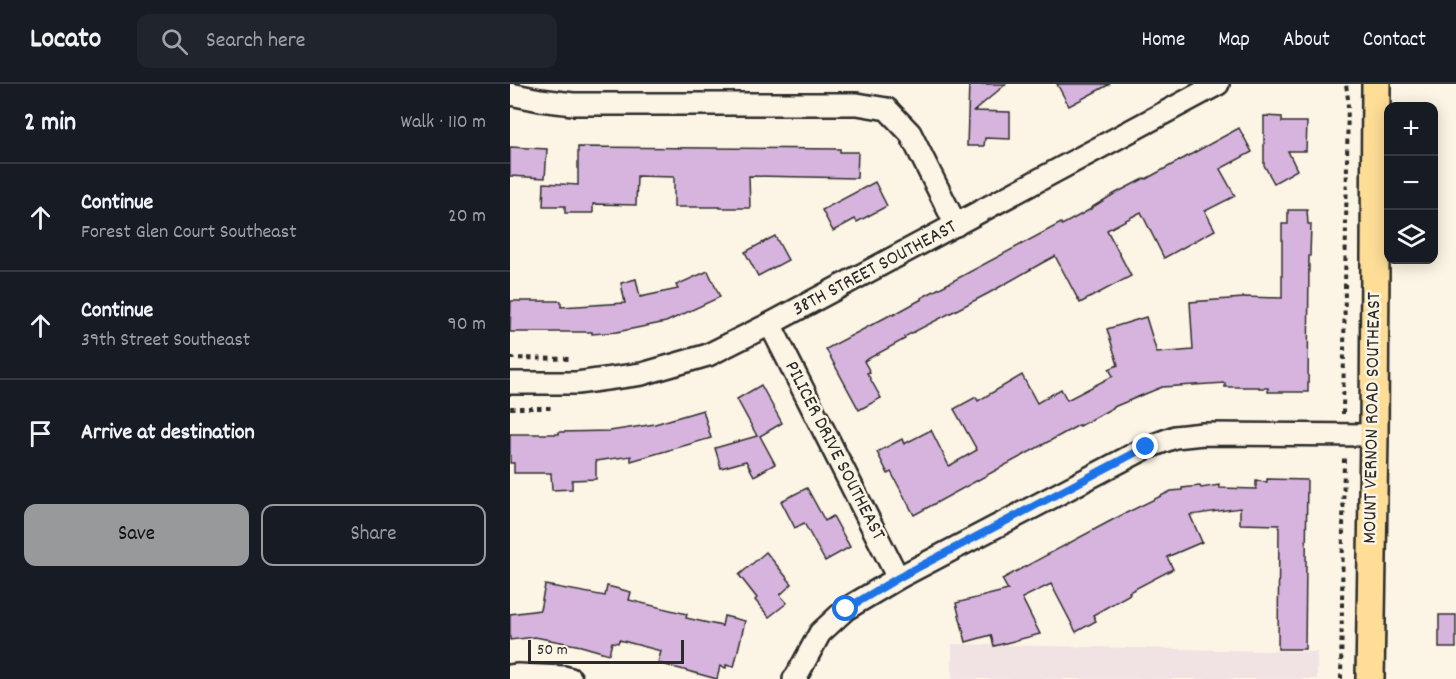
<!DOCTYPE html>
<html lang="en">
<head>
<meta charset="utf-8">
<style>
  :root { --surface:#171b24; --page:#20242c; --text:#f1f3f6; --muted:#9ea1a6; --line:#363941; --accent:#98999b }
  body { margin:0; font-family:Dekko,sans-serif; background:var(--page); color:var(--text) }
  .controls { position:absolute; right:18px; top:18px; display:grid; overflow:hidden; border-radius:12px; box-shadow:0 3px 15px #0003 }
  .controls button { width:54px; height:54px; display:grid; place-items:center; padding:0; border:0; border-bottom:2px solid var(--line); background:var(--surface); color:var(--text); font:30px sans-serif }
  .scale { position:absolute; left:18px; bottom:15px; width:156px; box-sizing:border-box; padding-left:6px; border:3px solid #2b2b2b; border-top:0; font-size:16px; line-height:21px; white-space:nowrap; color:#2b2b2b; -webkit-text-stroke:4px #fcf5e5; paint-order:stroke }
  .stop { position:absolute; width:18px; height:18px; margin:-14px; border:4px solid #1a73e8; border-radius:50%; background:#fff }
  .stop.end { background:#1a73e8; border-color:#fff; box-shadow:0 2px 6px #0008 }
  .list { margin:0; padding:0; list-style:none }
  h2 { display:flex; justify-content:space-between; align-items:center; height:78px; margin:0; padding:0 24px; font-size:26px }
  h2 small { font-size:20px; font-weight:400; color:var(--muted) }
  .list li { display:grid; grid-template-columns:39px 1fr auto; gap:18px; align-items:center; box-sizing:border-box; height:108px; padding:0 24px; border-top:2px solid var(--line) }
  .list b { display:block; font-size:22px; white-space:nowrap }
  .list p { margin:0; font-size:20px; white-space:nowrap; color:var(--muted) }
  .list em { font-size:20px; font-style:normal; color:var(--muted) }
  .actions { display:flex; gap:12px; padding:18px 24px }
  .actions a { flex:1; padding:14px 0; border:2px solid var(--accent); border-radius:12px; text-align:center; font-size:21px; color:var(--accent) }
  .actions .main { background:var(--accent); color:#111 }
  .icon { flex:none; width:33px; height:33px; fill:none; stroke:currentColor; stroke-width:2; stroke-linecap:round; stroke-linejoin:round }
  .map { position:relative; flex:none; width:946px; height:595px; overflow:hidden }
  header { display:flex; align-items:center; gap:36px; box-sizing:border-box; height:84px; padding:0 30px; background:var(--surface); border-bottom:2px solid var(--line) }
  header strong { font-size:28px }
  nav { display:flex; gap:33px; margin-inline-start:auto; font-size:21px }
  .search { width:420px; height:54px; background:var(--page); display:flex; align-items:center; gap:15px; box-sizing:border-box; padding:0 21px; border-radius:12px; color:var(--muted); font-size:22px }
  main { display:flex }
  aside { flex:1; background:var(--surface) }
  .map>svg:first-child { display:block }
  .built { fill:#f1e2e3 }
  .building { fill:#d6b4de; stroke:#2b2b2b; stroke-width:1.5 }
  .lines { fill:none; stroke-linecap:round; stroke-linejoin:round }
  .minor-casing { stroke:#2b2b2b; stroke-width:26 }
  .major-casing { stroke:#2b2b2b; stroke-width:32 }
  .path { stroke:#2b2b2b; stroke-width:4; stroke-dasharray:4.5 4.5; stroke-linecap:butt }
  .minor { stroke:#fcf5e5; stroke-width:21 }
  .major { stroke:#fedd96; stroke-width:27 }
  .route { stroke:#1a73e8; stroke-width:8 }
  .labels { text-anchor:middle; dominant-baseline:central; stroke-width:5; stroke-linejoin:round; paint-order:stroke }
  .street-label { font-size:20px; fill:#2b2b2b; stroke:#fcf5e5 }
</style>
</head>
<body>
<header>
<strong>Locato</strong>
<div class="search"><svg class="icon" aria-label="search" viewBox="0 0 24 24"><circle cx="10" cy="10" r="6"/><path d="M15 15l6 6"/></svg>Search here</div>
<nav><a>Home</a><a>Map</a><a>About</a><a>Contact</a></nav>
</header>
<main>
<aside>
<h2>2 min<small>Walk · 110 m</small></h2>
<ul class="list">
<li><svg class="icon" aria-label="ahead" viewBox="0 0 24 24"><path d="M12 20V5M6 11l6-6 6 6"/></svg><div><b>Continue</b><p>Forest Glen Court Southeast</p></div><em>20 m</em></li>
<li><svg class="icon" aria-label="ahead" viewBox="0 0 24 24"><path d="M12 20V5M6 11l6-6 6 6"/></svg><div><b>Continue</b><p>39th Street Southeast</p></div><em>90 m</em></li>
<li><svg class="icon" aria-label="arrive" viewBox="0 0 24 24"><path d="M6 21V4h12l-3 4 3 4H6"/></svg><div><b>Arrive at destination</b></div></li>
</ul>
<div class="actions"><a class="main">Save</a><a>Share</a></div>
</aside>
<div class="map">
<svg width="946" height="595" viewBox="0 0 946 595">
  <rect width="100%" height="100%" fill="#fcf5e5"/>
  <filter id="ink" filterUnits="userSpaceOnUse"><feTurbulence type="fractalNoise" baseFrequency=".0167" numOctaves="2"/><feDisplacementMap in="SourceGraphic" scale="12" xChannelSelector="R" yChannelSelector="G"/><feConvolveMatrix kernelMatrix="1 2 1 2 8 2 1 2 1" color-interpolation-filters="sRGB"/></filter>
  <g filter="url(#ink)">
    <polygon class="built" points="442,560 807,568 807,595 442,595"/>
    <g class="building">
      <polygon points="459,0 496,0 464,27 500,28 500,55 475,54 474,62 457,62"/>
      <polygon points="547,0 600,0 559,22"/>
      <polygon points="754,32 772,33 772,38 797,38 796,67 778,67 787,86 764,99 754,81"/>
      <polygon points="729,44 742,68 710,85 725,112 695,127 705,146 654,174 631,128 597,146 621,192 570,219 545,172 532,179 479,209 394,253 395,255 354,277 360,288 357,289 371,314 349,326 316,265 382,230 383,231 412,215 411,214 551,139 552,141 581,125 581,124 604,110 635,94 636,95"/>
      <polygon points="0,63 37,65 35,94 0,92"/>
      <polygon points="68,63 330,65 330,68 348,68 347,94 239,92 240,124 210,124 210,123 164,123 164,93 127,92 126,121 83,120 83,129 55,129 55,122 33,122 34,99 68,101"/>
      <polygon points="365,98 377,122 347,138 345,135 323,147 312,126"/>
      <polygon points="778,126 797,126 798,140 801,140 800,172 799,172 798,308 758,308 758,304 749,304 749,303 715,303 715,299 652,303 606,322 570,342 569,341 404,431 381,388 378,390 367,368 392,355 394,360 421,346 439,382 467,366 444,325 466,313 468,317 512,291 527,319 551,305 557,316 603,292 599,285 608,281 597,245 636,233 647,269 683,266 680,218 733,214 733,213 772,214 772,140 778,140"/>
      <polygon points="265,152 278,176 248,192 235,168"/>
      <polygon points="198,187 210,213 156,238 107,248 82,250 82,248 0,248 1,217 51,217 51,223 115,219 111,199 126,195 130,213 168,205 166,201"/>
      <polygon points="251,301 272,339 250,352 265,380 244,392 236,377 211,384 205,364 247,352 227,315"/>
      <polygon points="193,326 201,354 121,377 121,372 86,377 86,395 62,396 62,405 42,406 41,389 4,389 4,379 0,379 0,350 49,350 49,348 100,347 145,340"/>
      <polygon points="757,395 797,396 795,565 768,565 769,441 730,440 730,424 680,431 692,458 657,473 663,485 619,508 620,510 583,531 586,537 566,548 541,500 512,514 530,550 484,562 481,551 456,558 446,519 498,506 492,495 606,434 661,407 672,406 672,404 690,402 691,404 709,401 710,404 746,405 746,397 757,398"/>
      <polygon points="297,404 315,437 323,432 340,463 315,477 294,439 285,444 271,417"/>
      <polygon points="256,468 282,500 270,511 277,519 259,533 245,516 247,514 229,491"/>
      <polygon points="35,501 95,512 97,502 121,508 119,516 177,530 176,534 212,542 214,532 235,537 224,583 216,581 216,584 210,582 207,595 148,579 151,567 109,556 108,559 102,558 99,570 71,562 25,553 0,556 0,530 30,526"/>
      <rect x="929" y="531" width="17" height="33"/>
    </g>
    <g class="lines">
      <g class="minor-casing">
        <g id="minor">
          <polyline points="0,10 30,16 63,20 347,20 377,25 400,49 446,141"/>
          <polyline points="260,240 388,494"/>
          <polyline points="0,299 67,299 132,290 198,271 260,240 708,0"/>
          <polyline points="0,592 8,591 54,593 61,595"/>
          <polyline points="284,595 286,593 310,549 336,525 388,494 636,364 665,353 693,350 864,351"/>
        </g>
      </g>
      <g class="major-casing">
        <polyline id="major" points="860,595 864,351 866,0"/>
      </g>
      <g class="path">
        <polyline points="0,274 62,275"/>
        <polyline points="0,324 43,324"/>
        <polyline points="833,330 838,15 836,0"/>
        <polyline points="831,595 834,372"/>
      </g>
      <use href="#minor" class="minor"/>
      <use href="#major" class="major"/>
    </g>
  </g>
  <g class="lines" filter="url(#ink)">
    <polyline class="route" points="336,525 388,494 636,363"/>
  </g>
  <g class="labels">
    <g class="street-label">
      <text transform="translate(365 185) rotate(-28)">38TH STREET SOUTHEAST</text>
      <text transform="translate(863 334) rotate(-89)">MOUNT VERNON ROAD SOUTHEAST</text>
      <text transform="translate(324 367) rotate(63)">PILICER DRIVE SOUTHEAST</text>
    </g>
  </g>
</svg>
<div class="controls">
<button>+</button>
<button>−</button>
<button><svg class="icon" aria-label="layers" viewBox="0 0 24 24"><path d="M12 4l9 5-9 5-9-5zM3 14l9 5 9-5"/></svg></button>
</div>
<div class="scale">50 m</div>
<div class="stop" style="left:336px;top:525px"></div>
<div class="stop end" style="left:636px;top:363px"></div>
</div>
</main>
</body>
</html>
